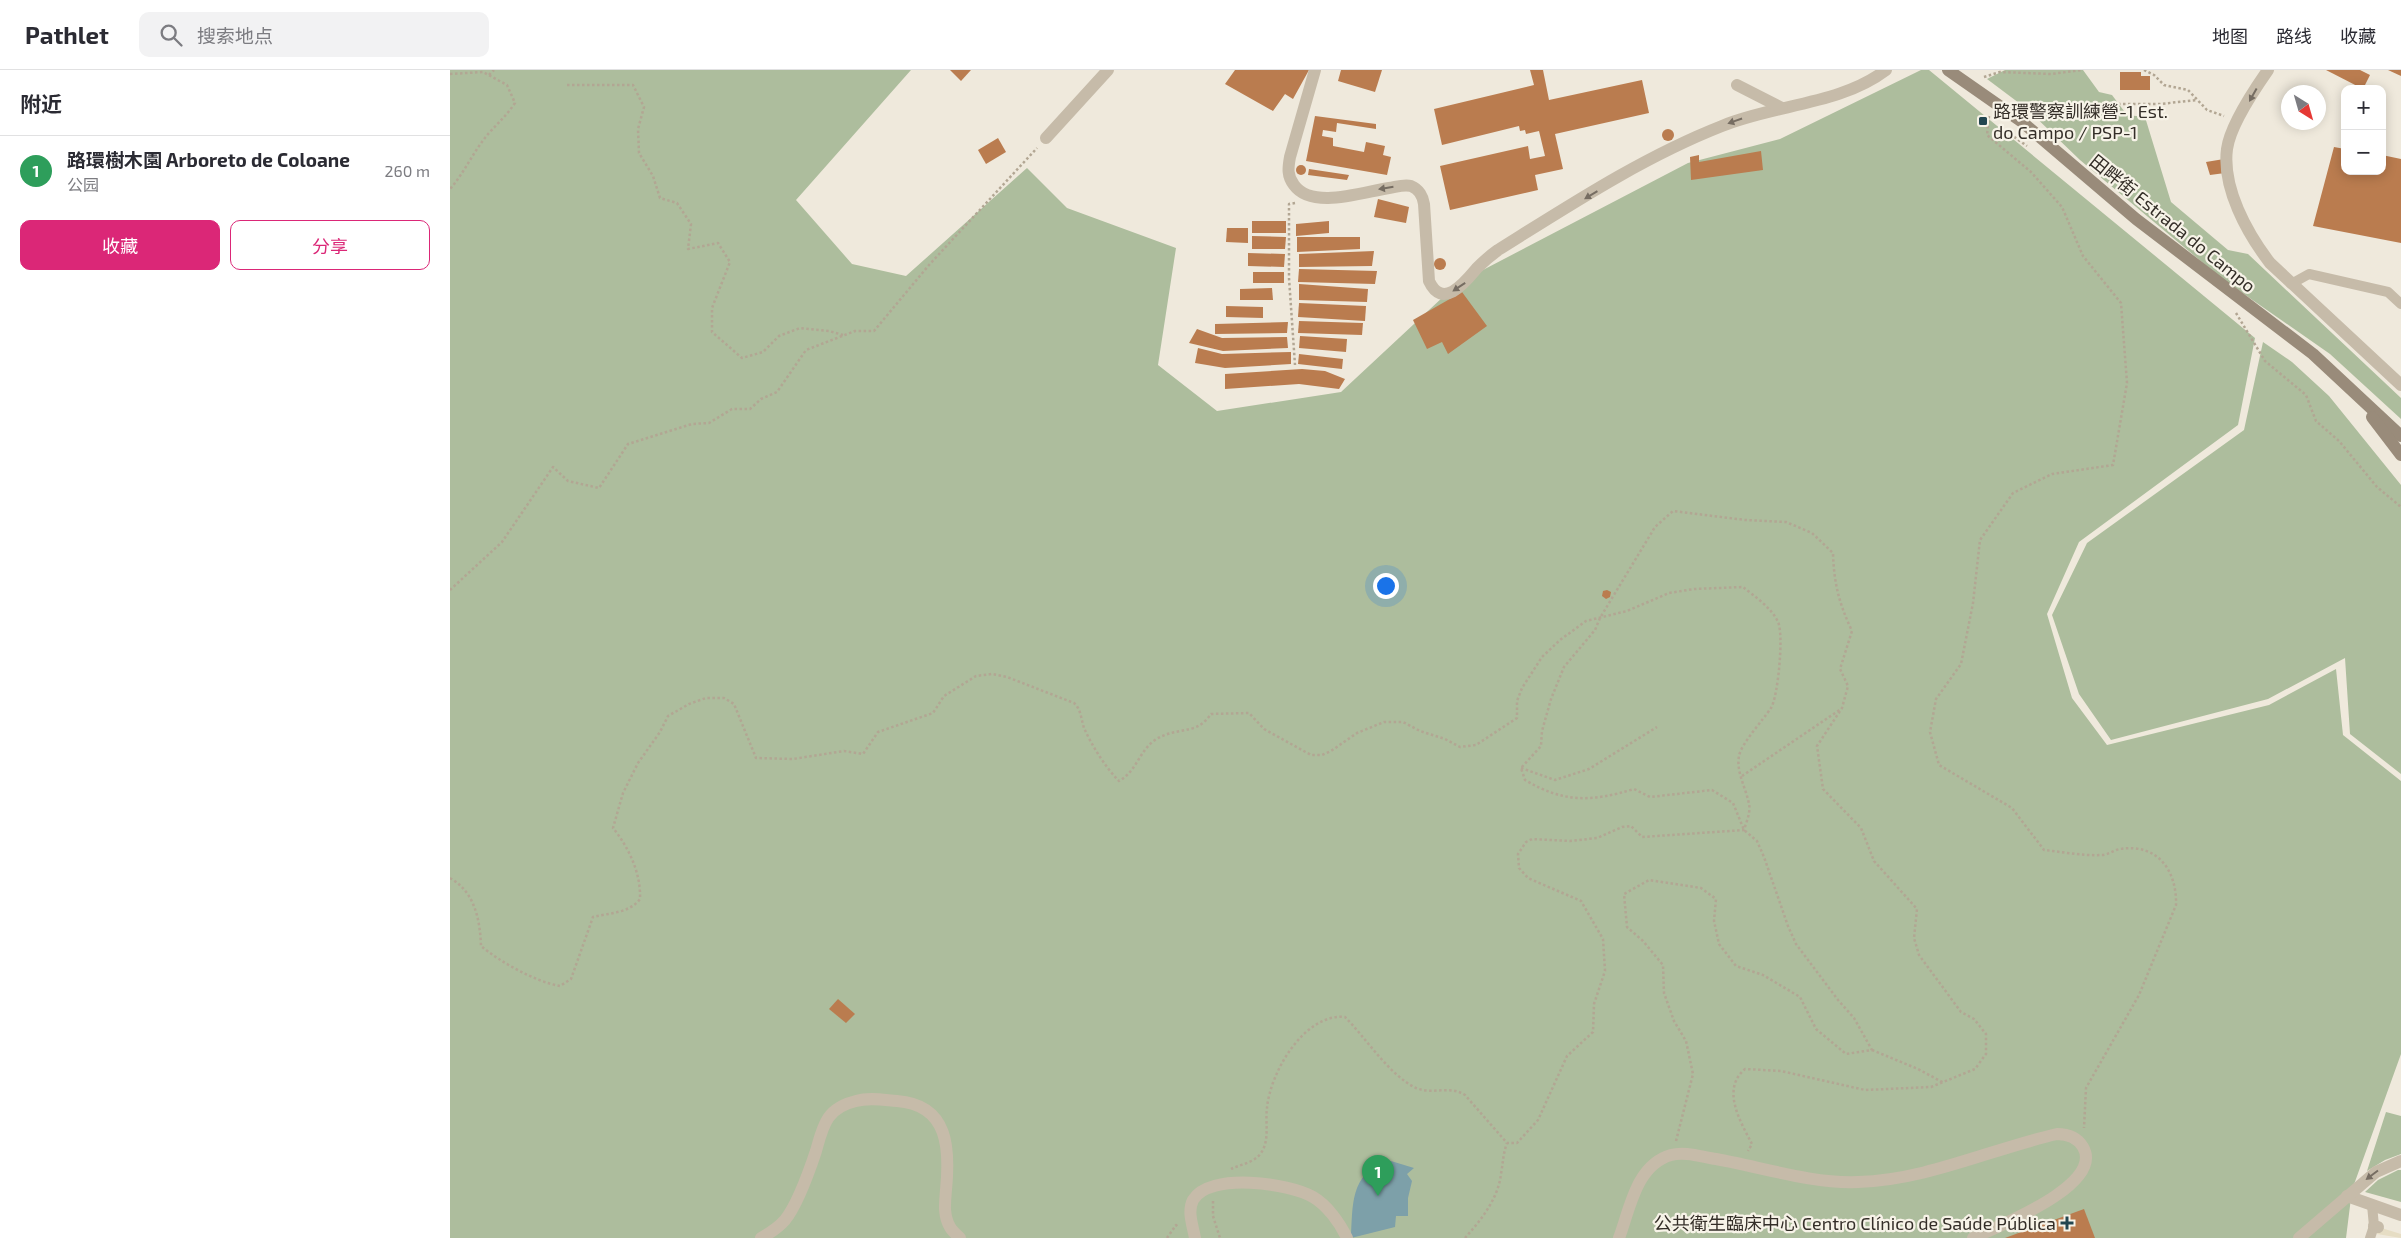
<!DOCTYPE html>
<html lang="zh">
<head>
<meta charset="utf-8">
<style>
  :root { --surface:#fff; --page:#f2f2f3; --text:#2b2b33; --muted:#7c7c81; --line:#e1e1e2; --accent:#db2777 }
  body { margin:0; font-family:"Exo 2","Noto Sans SC",sans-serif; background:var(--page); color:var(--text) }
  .controls { position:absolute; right:15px; top:15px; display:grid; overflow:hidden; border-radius:10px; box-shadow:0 2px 12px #0003 }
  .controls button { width:45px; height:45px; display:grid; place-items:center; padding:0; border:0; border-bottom:1px solid var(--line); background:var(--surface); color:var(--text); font:25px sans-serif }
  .compass { position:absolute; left:1831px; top:15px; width:45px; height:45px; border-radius:50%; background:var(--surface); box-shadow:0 2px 12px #0003; rotate:143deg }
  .you { position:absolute; left:935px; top:515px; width:18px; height:18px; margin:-12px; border:4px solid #fff; border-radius:50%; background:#1a73e8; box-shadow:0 0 0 8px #1a73e833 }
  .badge { display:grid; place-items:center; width:32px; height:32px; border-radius:50%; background:var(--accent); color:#fff; font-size:16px; font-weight:700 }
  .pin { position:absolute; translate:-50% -41px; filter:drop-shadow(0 1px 2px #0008) }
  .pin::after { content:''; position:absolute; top:26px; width:18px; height:15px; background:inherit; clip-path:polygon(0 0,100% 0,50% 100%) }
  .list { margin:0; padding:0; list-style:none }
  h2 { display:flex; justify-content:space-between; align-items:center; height:65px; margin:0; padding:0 20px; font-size:21px }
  h2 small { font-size:16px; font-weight:400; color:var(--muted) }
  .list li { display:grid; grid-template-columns:32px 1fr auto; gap:15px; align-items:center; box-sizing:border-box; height:70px; padding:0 20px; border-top:1px solid var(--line) }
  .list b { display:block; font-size:19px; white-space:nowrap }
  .list p { margin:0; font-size:16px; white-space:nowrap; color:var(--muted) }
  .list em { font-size:16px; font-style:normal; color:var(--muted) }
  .actions { display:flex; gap:10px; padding:15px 20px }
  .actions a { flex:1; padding:11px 0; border:1px solid var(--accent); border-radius:10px; text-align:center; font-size:18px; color:var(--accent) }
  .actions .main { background:var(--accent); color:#fff }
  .icon { flex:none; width:28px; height:28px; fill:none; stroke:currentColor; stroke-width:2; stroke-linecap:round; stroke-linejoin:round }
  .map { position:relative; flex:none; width:1951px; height:1168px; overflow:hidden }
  header { display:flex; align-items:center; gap:30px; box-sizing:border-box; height:70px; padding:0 25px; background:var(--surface); border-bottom:1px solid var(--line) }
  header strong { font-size:24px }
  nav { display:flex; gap:28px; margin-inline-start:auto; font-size:18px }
  .search { width:350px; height:45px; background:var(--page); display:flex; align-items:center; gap:12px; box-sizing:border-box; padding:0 18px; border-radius:10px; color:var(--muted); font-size:19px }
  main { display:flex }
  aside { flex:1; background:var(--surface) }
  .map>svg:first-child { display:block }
  .green { fill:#adbd9d }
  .plaza { fill:#e6ddc4 }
  .water { fill:#7da0a9 }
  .building { fill:#ba7c4f }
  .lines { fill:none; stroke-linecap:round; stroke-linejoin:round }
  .path { stroke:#b2a693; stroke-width:2.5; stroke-dasharray:2.5 2.5; stroke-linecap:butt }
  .service { stroke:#c6bba9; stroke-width:10 }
  .pedestrian { stroke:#c6bba9; stroke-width:12 }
  .minor { stroke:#c6bba9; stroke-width:12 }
  .secondary { stroke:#998b7a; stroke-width:12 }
  .oneway { fill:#766d62 }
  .poi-dot { fill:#224651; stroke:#f7f3e8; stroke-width:2 }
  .labels { text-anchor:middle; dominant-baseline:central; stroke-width:4.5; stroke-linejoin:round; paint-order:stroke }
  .poi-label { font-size:18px; fill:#342e28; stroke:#f7f3e8; text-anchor:start }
  .street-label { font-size:18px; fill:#342e28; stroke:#f7f3e8 }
</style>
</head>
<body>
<header>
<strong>Pathlet</strong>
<div class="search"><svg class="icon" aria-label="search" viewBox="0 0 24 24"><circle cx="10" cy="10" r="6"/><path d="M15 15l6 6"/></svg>搜索地点</div>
<nav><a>地图</a><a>路线</a><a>收藏</a></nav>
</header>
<main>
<aside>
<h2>附近<small></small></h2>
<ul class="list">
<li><span class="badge" style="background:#2e9e5b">1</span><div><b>路環樹木園 Arboreto de Coloane</b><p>公园</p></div><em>260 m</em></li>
</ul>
<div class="actions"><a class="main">收藏</a><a>分享</a></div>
</aside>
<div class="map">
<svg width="1951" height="1168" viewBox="0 0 1951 1168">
  <rect width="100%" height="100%" fill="#efe9dc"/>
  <g class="green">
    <polygon points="0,0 461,0 346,130 402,194 456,206 577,98 617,138 726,178 708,295 767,341 891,322 1008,213 1238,93 1330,69 1471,0 1479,0 1805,268 1788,355 1629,472 1597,544 1622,628 1657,675 1819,635 1886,599 1893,665 1951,711 1951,984 1902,1120 1896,1168 0,1168"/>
    <polygon points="1555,0 1633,0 1649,22 1662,25 1677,45 1695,47 1721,132 1778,180 1798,184 1951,328 1951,349 1880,284 1771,208 1630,90 1577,39 1537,9"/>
    <polygon points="1813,272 1842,292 1879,326 1951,415 1951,704 1900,664 1895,588 1818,629 1661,670 1629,624 1602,545 1637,473 1794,360"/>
    <polygon points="1936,1042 1951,1046 1951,1084 1935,1090 1917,1101"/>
    <polygon points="1948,1100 1951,1100 1951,1132 1915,1122 1928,1110"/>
  </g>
  <polygon class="plaza" points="1928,1157 1951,1164 1951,1168 1927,1164"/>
  <path class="water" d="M941,1091L964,1098L957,1104L962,1111L958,1128V1146H946L945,1157L901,1168C903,1133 900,1101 941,1091Z"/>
  <g class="building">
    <polygon points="500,0 521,0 511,11"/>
    <polygon points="785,0 859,0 843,29 835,24 823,41 775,14"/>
    <polygon points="891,0 932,0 925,22 888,11"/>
    <polygon points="1080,0 1093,0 1099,30 1192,10 1199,43 1105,64 1113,99 1085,105 1088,120 1000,140 990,96 1078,76 1080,89 1095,86 1089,61 1076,64 1075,60 1070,61 1069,56 992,75 984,39 1084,15"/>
    <polygon points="1876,0 1910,0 1920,5 1913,19"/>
    <polygon points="1938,0 1951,0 1951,6"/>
    <polygon points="1670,2 1691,2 1691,6 1700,6 1700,20 1670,20"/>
    <polygon points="865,46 926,54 926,59 887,53 886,62 873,60 872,66 883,68 883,76 914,82 916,72 935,76 933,85 941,87 937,105 856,91"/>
    <circle cx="1218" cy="65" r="6"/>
    <polygon points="548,68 556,82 536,94 528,80"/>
    <polygon points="1884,77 1895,79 1895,101 1932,101 1932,85 1951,89 1951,173 1863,156"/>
    <polygon points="1311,81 1313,100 1241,110 1240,87 1249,85 1249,92"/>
    <polygon points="1774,89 1775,103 1760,105 1756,92"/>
    <circle cx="851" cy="100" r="5"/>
    <polygon points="859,99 899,105 897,110 858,105"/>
    <polygon points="928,129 959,137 956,153 924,147"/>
    <rect x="802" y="151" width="34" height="12"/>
    <polygon points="879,151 879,163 846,166 846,154"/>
    <polygon points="777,158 798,158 798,173 776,172"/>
    <polygon points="802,166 836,167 835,179 802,179"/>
    <polygon points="847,167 910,167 910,179 847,182"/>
    <polygon points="924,181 922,196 849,197 849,184"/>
    <polygon points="798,183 835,184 834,197 798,196"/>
    <circle cx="990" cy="194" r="6"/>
    <polygon points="849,199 927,201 925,214 848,212"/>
    <rect x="803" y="202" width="31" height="11"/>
    <polygon points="849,214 918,219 917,232 849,230"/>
    <polygon points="822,218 823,230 790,230 790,219"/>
    <polygon points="1012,222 1037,256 998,284 992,272 977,279 963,250"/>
    <polygon points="849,233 916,236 915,251 848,247"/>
    <polygon points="776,236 813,237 813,248 776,247"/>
    <polygon points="849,251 913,253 912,265 848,263"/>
    <polygon points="838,252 837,263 765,264 765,254"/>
    <polygon points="747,259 772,268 837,267 838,278 773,281 739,273"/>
    <polygon points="850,266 897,269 896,282 849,278"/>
    <polygon points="748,278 772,284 841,282 841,294 775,298 745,293"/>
    <polygon points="849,284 893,289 892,299 848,294"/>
    <polygon points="852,299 875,301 895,309 889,319 849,314 775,319 775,304"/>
    <polygon points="1157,520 1161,522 1160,527 1156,529 1152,526 1153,521"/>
    <polygon points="388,929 405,944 396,953 379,939"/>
    <polygon points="1634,1139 1645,1168 1555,1168"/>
  </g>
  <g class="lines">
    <g class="path">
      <polyline points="1694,0 1704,5 1714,15 1738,20 1757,40 1774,46"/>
      <path d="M0,4L33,2L57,15L65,33C57,45 48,53 39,63C24,80 15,102 0,119"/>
      <polyline points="39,5 44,0"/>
      <polyline points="1534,7 1550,2 1601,4 1632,0"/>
      <polyline points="117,15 183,15 194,37 188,59 189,83 203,106 210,128 227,133 241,154 238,179 268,173 280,192 262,238 262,262 292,288 313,282 329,266 350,258 379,261 393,265"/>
      <polyline points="1663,34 1710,34 1747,30"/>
      <path d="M1539,46L1537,65L1581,102L1612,137L1633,186L1671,233L1677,313L1663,395L1602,404L1563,423L1530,470L1523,533L1511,594L1486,629L1480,662L1489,695L1562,738L1594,780C1613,782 1633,786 1652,785C1658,785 1664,780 1670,779C1708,773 1727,801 1726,835L1689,925L1636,1018L1634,1058"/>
      <polyline points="1560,64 1577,76"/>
      <polyline points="845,133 839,134 839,208 845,295"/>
      <polyline points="1786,243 1815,291 1856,325 1866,351 1889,371 1927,417 1951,437"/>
      <polyline points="0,520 52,472 103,397 118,411 149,418 178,374 242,354 259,353 282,339 300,339 311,329 327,322 356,280 405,261 424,261 479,195 587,78"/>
      <polyline points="1071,698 1105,710 1139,699 1207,657"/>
      <polyline points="1292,706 1391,639"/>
      <path d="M0,808C25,822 30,850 31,876C50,892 86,912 110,916L121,909L143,847C159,843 180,843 190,829C191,803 179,778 163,758L173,723L188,693L210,662L218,646L239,634L256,628H274L284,634L306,688L343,689L394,681L413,684L428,662L483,643L494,626L526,606L542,604L557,607L624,633C631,639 631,649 634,658C642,676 656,698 669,711C687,701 689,681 705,670C719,660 739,662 750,655C754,653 758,648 761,644L799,643L814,659L861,685H872L881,681L907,663L934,652H953L970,661L995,669L1010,677L1026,675L1067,648V631L1072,618L1092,587L1110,570L1136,551L1177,541L1219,523L1244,519L1293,517C1304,526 1322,538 1328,552C1334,564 1328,627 1321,638C1313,650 1291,674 1289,686C1286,702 1296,718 1299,734C1301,742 1296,753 1294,760L1192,767L1181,756L1172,757L1147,768L1120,771L1082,769L1076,772L1068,784L1069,798L1078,808L1131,831L1153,869L1155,901L1144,934L1143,962L1117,986L1088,1050L1067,1073H1057L1015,1025C1000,1015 983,1025 966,1018C939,1005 916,968 895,947C854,943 820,1003 817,1038C815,1053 820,1070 811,1083C804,1093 791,1094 781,1099"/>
      <polyline points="1422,980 1468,999 1494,1013"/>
      <path d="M1226,1071L1243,1004L1236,971L1224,951L1214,923L1213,895L1193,871L1177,857L1174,824L1199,810L1251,818L1266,829L1264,851L1269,874L1286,896L1313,905L1350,927L1366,959L1396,984L1422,980L1404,948L1388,930L1346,874L1338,856L1314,787L1307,771L1294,760L1283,733L1262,720L1200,727L1184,719C1141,732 1114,733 1075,710L1071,698L1091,676L1092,661L1101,629L1114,597L1145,560L1150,548L1205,457L1223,441L1295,450L1336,452L1362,463L1383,483C1384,514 1389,533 1402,561L1390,599L1398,616L1392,638L1367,676L1373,719L1411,758L1424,791L1467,839L1464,868L1469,885L1511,942L1524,949L1536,964V984L1525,999L1481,1017L1415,1020L1331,1001L1295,999C1271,1019 1290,1051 1302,1074L1298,1081"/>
      <polyline points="763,1131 763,1146 770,1168"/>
      <polyline points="717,1168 726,1155 728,1157"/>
      <path d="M1015,1168C1031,1150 1048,1129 1051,1104C1053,1093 1053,1084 1057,1073"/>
    </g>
    <g class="service">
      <polyline points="1841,214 1859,204 1938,222 1951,234"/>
      <polyline points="1920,1168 1924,1156 1922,1135"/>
    </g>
    <polyline class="pedestrian" points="1924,1156 1928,1157"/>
    <g class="minor">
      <path d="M865,0L840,87C838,98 837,106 844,115C862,140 913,122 939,118C946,117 954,114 961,116C969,119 973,127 974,134L979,211C993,241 1016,211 1027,198C1034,191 1041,185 1048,180C1120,135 1193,87 1272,56C1325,34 1390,35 1436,0"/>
      <path d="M1818,0C1804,20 1780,56 1777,79C1772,118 1797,163 1820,193L1951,315"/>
      <polyline points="1287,15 1332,38"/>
      <polyline points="596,68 658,0"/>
      <polyline points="1897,1126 1951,1145"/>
      <path d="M311,1168C320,1163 328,1158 335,1150C347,1135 360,1099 366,1081C373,1056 376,1038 406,1031C419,1027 434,1030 447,1031C499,1035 500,1079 496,1120C495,1132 493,1145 500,1157C502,1161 507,1165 510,1168"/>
      <path d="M745,1168C743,1156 737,1142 743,1130C759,1102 839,1113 863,1127C877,1135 890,1153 897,1168"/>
      <path d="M1169,1168C1180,1139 1186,1095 1221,1085C1235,1081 1252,1087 1266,1089C1311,1097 1363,1114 1408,1112C1477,1110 1541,1079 1607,1064C1618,1064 1627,1067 1633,1077C1655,1115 1548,1156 1523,1168"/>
      <polyline points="1849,1168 1926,1102 1951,1091"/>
    </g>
    <g class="secondary">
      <polyline points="1498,0 1571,51 1686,149 1863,284 1951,366"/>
      <polyline points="1922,347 1951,385"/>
    </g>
  </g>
  <defs><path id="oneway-solid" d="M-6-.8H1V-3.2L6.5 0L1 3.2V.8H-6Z" transform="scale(1.25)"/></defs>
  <g class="oneway">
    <use href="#oneway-solid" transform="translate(1803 25) rotate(119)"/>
    <use href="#oneway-solid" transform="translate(1285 51) rotate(161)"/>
    <use href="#oneway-solid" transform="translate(936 118) rotate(171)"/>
    <use href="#oneway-solid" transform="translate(1141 125) rotate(149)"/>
    <use href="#oneway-solid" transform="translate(1009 217) rotate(146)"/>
    <use href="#oneway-solid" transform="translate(1922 1105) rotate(143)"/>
  </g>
  <g class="poi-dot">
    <rect x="1528" y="46" width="10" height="10" rx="2.5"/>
    <path d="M1614.5 1145.5h5v5h5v5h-5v5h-5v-5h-5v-5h5z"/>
  </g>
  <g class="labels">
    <g class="poi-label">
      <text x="1543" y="41">路環警察訓練營-1 Est.<tspan x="1543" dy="21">do Campo / PSP-1</tspan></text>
      <text x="1606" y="1153" text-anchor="end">公共衛生臨床中心 Centro Clínico de Saúde Pública</text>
    </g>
    <g class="street-label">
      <text transform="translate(1723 153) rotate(39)">田畔街 Estrada do Campo</text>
    </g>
  </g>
</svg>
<div class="controls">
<button>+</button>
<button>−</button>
</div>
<svg class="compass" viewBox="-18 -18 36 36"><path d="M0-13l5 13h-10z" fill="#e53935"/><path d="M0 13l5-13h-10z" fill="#7c7c81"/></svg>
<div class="you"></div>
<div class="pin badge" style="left:928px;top:1126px;background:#2e9e5b">1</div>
</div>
</main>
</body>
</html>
